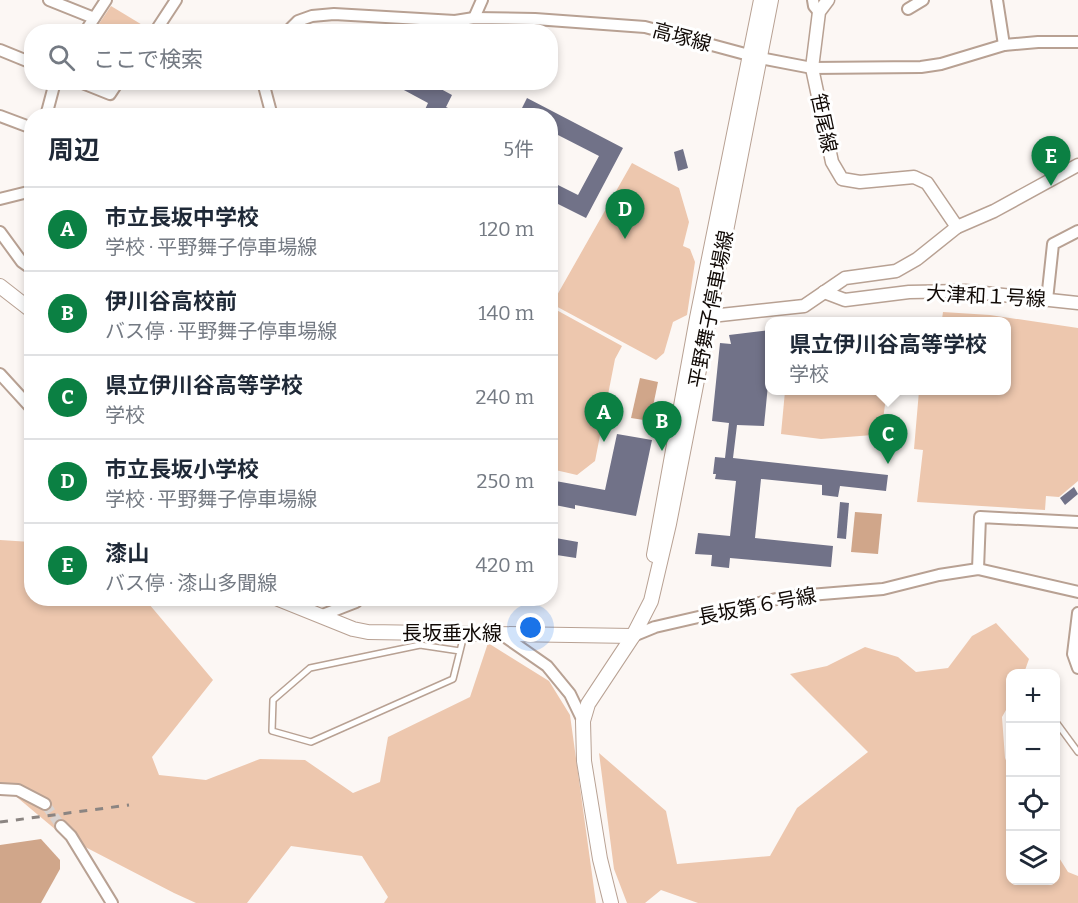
<!DOCTYPE html>
<html lang="ja">
<head>
<meta charset="utf-8">
<style>
  :root { --surface:#fff; --page:#f2f2f3; --text:#1f2937; --muted:#747a83; --line:#e0e1e3; --accent:#0b8043 }
  body { margin:0; font-family:Bitter,"Noto Sans JP",serif; background:var(--page); color:var(--text) }
  .controls { position:absolute; right:18px; bottom:18px; display:grid; overflow:hidden; border-radius:12px; box-shadow:0 3px 9px #0003 }
  .controls button { width:54px; height:54px; display:grid; place-items:center; padding:0; border:0; border-bottom:2px solid var(--line); background:var(--surface); color:var(--text); font:30px sans-serif }
  .you { position:absolute; left:531px; top:628px; width:21px; height:21px; margin:-15px; border:4px solid #fff; border-radius:50%; background:#1a73e8; box-shadow:0 0 0 9px #1a73e833 }
  .badge { display:grid; place-items:center; width:39px; height:39px; border-radius:50%; background:var(--accent); color:#fff; font-size:20px; font-weight:700 }
  .pin { position:absolute; translate:-50% -50px; filter:drop-shadow(0 2px 3px #0008) }
  .pin::after { content:''; position:absolute; top:32px; width:21px; height:18px; background:inherit; clip-path:polygon(0 0,100% 0,50% 100%) }
  .popup { position:absolute; left:765px; top:317px; width:246px; height:78px; box-sizing:border-box; display:grid; place-content:center; border-radius:12px; background:var(--surface); filter:drop-shadow(0 2px 4px #0005); font-size:20px; white-space:nowrap; color:var(--muted) }
  .popup b { font-size:22px; color:var(--text) }
  .popup::after { content:''; position:absolute; left:50%; top:100%; margin-left:-12px; border:12px solid transparent; border-top-color:var(--surface) }
  .list { margin:0; padding:0; list-style:none }
  h2 { display:flex; justify-content:space-between; align-items:center; height:78px; margin:0; padding:0 24px; font-size:26px }
  h2 small { font-size:20px; font-weight:400; color:var(--muted) }
  .list li { display:grid; grid-template-columns:39px 1fr auto; gap:18px; align-items:center; box-sizing:border-box; height:84px; padding:0 24px; border-top:2px solid var(--line) }
  .list b { display:block; font-size:22px; white-space:nowrap }
  .list p { margin:0; font-size:20px; white-space:nowrap; color:var(--muted) }
  .list em { font-size:20px; font-style:normal; color:var(--muted) }
  .icon { flex:none; width:33px; height:33px; fill:none; stroke:currentColor; stroke-width:2; stroke-linecap:round; stroke-linejoin:round }
  .map { position:relative; flex:none; width:1078px; height:903px; overflow:hidden }
  .search { position:absolute; background:var(--surface); box-shadow:0 3px 9px #0003; left:24px; top:24px; width:534px; height:66px; display:flex; align-items:center; gap:15px; box-sizing:border-box; padding:0 21px; border-radius:24px; color:var(--muted); font-size:22px }
  .panel { position:absolute; background:var(--surface); box-shadow:0 3px 9px #0003; left:24px; top:108px; width:534px; height:498px; border-radius:24px }
  .map>svg:first-child { display:block }
  .green { fill:#edc7ae }
  .water { fill:#d0a68a }
  .building { fill:#717288 }
  .lines { fill:none; stroke-linecap:round; stroke-linejoin:round }
  .minor-tunnel { stroke:#d9d3d0; stroke-width:10; stroke-dasharray:10 5; stroke-linecap:butt }
  .service-casing { stroke:#b8a193; stroke-width:8 }
  .minor-casing { stroke:#b8a193; stroke-width:14 }
  .tertiary-casing { stroke:#b8a193; stroke-width:15 }
  .secondary-casing { stroke:#b8a193; stroke-width:16 }
  .service { stroke:#fff; stroke-width:5 }
  .minor { stroke:#fff; stroke-width:10 }
  .tertiary { stroke:#fff; stroke-width:12 }
  .secondary { stroke:#fff; stroke-width:14 }
  .rail { stroke:#8b8582; stroke-width:3; stroke-dasharray:8 8; stroke-linecap:butt }
  .labels { text-anchor:middle; dominant-baseline:central; stroke-width:6; stroke-linejoin:round; paint-order:stroke }
  .street-label { font-size:20px; fill:#110a06; stroke:#fff }
</style>
</head>
<body>
<div class="map">
<svg width="1078" height="903" viewBox="0 0 1078 903">
  <rect width="100%" height="100%" fill="#fcf7f4"/>
  <g class="green">
    <polygon points="111,6 144,26 140,31 94,31"/>
    <polygon points="632,163 679,188 689,222 683,246 690,249 695,262 687,315 673,322 664,353 656,360 552,304"/>
    <polygon points="551,307 622,346 615,359 595,461 577,475 551,469"/>
    <polygon points="943,312 990,315 1078,328 1078,481 1059,497 1046,496 1045,510 917,502 923,450 914,449 919,391 1006,390 1006,322 905,321 942,319"/>
    <polygon points="785,391 887,391 882,426 873,435 821,439 781,434"/>
    <polygon points="0,540 31,542 32,598 154,599 149,604 213,680 152,757 159,775 206,780 260,759 305,760 353,793 380,782 388,737 470,697 488,643 549,681 570,715 596,903 384,903 388,897 362,856 291,846 247,903 196,903 174,893 62,835 0,783"/>
    <polygon points="996,623 1029,659 1024,673 1010,674 1010,703 1002,717 1005,758 1010,770 1010,880 1056,880 1056,853 1068,872 1078,876 1078,903 698,903 661,890 645,903 627,903 614,869 599,753 666,811 677,864 770,856 797,808 868,752 790,674 827,666 865,647 898,657 916,672 948,668 972,636"/>
  </g>
  <g class="water">
    <polygon points="640,378 658,382 650,421 631,418"/>
    <polygon points="855,512 882,514 878,554 851,552"/>
    <polygon points="41,839 60,860 60,869 41,903 0,903 0,845"/>
  </g>
  <g class="building">
    <polygon points="406,82 428,82 452,95 446,107 450,109 447,116 422,116 428,103 402,89"/>
    <polygon points="527,98 623,148 586,218 550,200 550,181 578,195 599,156 556,134 550,145 550,116 518,116"/>
    <polygon points="683,149 688,168 678,171 674,152"/>
    <polygon points="770,330 770,364 764,426 737,425 733,458 888,475 886,491 840,486 838,497 822,495 822,485 761,479 755,538 833,546 831,567 730,558 729,568 711,566 712,555 695,554 698,533 730,536 736,481 715,479 716,474 713,474 715,457 725,458 729,423 712,421 720,343 731,344 729,335"/>
    <polygon points="617,434 652,440 636,516 575,505 575,509 550,504 550,480 605,490"/>
    <polygon points="1074,487 1078,494 1065,505 1060,498"/>
    <polygon points="840,502 849,503 846,539 837,538"/>
    <polygon points="550,537 578,542 576,558 550,554"/>
  </g>
  <g class="lines">
    <polyline class="minor-tunnel" points="45,804 61,826"/>
    <g class="service-casing">
      <g id="service">
        <polyline points="460,651 420,645 310,668 273,700 272,731 311,742 453,679 464,635"/>
        <polyline points="1056,722 1078,752"/>
      </g>
    </g>
    <g class="minor-casing">
      <g id="minor">
        <polyline points="49,0 94,18"/>
        <polyline points="813,0 814,6 819,12"/>
        <polyline points="997,0 1004,45"/>
        <polyline points="908,9 923,0"/>
        <polyline points="474,18 482,0"/>
        <polyline points="85,32 106,0"/>
        <polyline points="155,32 176,0"/>
        <polyline points="287,32 298,21 312,16 334,14 455,21 474,18 535,19 645,27 760,58 812,68 921,67 941,64 1004,45 1038,42 1078,42"/>
        <polyline points="0,50 32,63"/>
        <polyline points="80,82 110,94 118,82"/>
        <polyline points="263,82 272,116"/>
        <polyline points="0,116 32,128"/>
        <polyline points="46,116 55,82"/>
        <polyline points="0,199 32,191"/>
        <polyline points="0,232 22,262 32,269"/>
        <polyline points="1047,300 1053,244 1078,231"/>
        <polyline points="0,374 32,409"/>
        <polyline points="978,569 980,517 1078,522"/>
        <polyline points="1078,613 1073,654 1078,668"/>
        <polyline points="320,616 356,602 358,598"/>
        <polyline points="501,634 547,666 570,694 583,721"/>
        <polyline points="633,636 655,627 785,597 883,589 939,575 978,569 1078,592"/>
        <polyline points="0,789 18,790 45,804"/>
        <polyline points="61,826 71,836 112,903"/>
      </g>
    </g>
    <g class="tertiary-casing">
      <g id="tertiary">
        <polyline points="828,0 819,12 812,68 832,162 842,179 860,182 914,177 927,183 957,227"/>
        <polyline points="824,292 845,300 909,292 965,291 1078,303"/>
        <polyline points="702,317 804,306 845,278 896,271 917,259 957,227 994,211 1078,165"/>
      </g>
    </g>
    <g class="secondary-casing">
      <g id="secondary">
        <polyline points="0,286 32,311"/>
        <polyline points="654,555 697,318 761,0"/>
        <polyline points="276,598 353,629 368,632 633,636"/>
        <polyline points="611,903 600,859 584,761 583,721 588,704 633,636 651,601 669,524 771,0"/>
      </g>
    </g>
    <use href="#service" class="service"/>
    <use href="#minor" class="minor"/>
    <use href="#tertiary" class="tertiary"/>
    <use href="#secondary" class="secondary"/>
    <polyline class="rail" points="0,822 129,805"/>
  </g>
  <g class="labels">
    <g class="street-label">
      <text transform="translate(682 37) rotate(15)">高塚線</text>
      <text transform="translate(824 123) rotate(78)">笹尾線</text>
      <text transform="translate(986 296) rotate(3)">大津和１号線</text>
      <text transform="translate(711 309) rotate(-79)">平野舞子停車場線</text>
      <text transform="translate(757 606) rotate(-11)">長坂第６号線</text>
      <text x="452" y="633">長坂垂水線</text>
    </g>
  </g>
</svg>
<div class="controls">
<button>+</button>
<button>−</button>
<button><svg class="icon" aria-label="locate" viewBox="0 0 24 24"><circle cx="12" cy="12" r="6"/><path d="M12 2v4M12 18v4M2 12h4M18 12h4"/></svg></button>
<button><svg class="icon" aria-label="layers" viewBox="0 0 24 24"><path d="M12 4l9 5-9 5-9-5zM3 14l9 5 9-5"/></svg></button>
</div>
<div class="you"></div>
<div class="pin badge" style="left:604px;top:442px">A</div>
<div class="pin badge" style="left:662px;top:451px">B</div>
<div class="pin badge" style="left:888px;top:464px">C</div>
<div class="popup"><b>県立伊川谷高等学校</b>学校</div>
<div class="pin badge" style="left:625px;top:239px">D</div>
<div class="pin badge" style="left:1051px;top:186px">E</div>
<div class="search"><svg class="icon" aria-label="search" viewBox="0 0 24 24"><circle cx="10" cy="10" r="6"/><path d="M15 15l6 6"/></svg>ここで検索</div>
<section class="panel">
<h2>周辺<small>5件</small></h2>
<ul class="list">
<li><span class="badge">A</span><div><b>市立長坂中学校</b><p>学校 · 平野舞子停車場線</p></div><em>120 m</em></li>
<li><span class="badge">B</span><div><b>伊川谷高校前</b><p>バス停 · 平野舞子停車場線</p></div><em>140 m</em></li>
<li><span class="badge">C</span><div><b>県立伊川谷高等学校</b><p>学校</p></div><em>240 m</em></li>
<li><span class="badge">D</span><div><b>市立長坂小学校</b><p>学校 · 平野舞子停車場線</p></div><em>250 m</em></li>
<li><span class="badge">E</span><div><b>漆山</b><p>バス停 · 漆山多聞線</p></div><em>420 m</em></li>
</ul>
</section>
</div>
</body>
</html>
